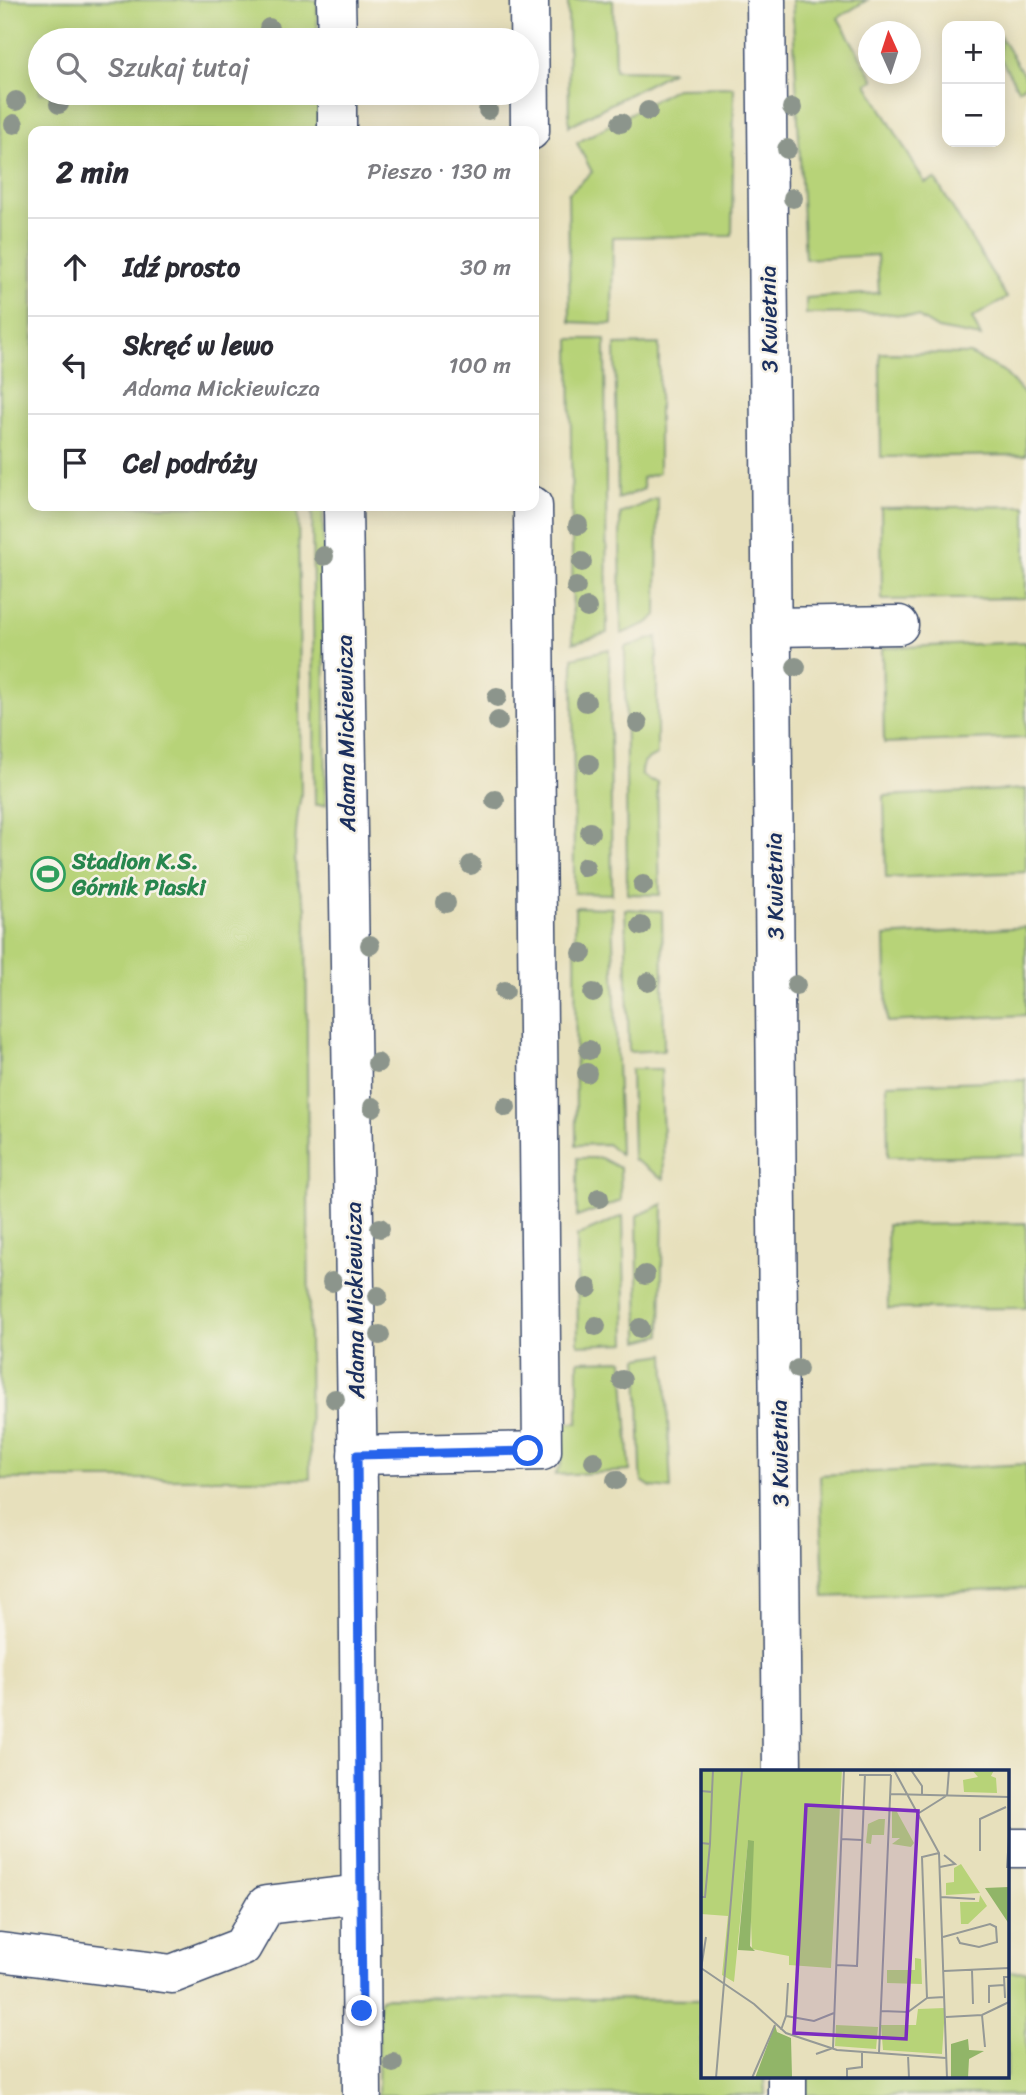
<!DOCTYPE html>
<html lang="pl">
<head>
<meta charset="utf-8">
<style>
  :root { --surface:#fff; --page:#f7f7f7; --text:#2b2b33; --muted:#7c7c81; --line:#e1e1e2 }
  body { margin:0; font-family:Sriracha,sans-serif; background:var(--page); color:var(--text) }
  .controls { position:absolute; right:21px; top:21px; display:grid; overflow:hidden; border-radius:14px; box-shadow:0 4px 18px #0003 }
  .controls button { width:63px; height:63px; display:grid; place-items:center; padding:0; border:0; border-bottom:2px solid var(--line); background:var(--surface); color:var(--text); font:35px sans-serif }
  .compass { position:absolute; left:858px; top:21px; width:63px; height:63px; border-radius:50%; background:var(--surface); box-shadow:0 4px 18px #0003; rotate:357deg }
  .stop { position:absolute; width:21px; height:21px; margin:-16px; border:5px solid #2563eb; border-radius:50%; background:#fff }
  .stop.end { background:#2563eb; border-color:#fff; box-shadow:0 2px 7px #0008 }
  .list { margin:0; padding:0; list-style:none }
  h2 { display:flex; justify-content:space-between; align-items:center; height:91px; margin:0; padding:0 28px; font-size:30px }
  h2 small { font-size:23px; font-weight:400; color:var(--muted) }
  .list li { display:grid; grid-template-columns:46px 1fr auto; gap:21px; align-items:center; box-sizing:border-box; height:98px; padding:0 28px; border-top:2px solid var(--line) }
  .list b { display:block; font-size:26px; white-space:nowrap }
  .list p { margin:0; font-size:23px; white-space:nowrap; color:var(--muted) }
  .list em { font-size:23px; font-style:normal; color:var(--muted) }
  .icon { flex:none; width:38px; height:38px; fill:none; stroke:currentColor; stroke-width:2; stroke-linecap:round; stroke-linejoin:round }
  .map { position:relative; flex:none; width:1026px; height:2095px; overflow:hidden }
  .search { position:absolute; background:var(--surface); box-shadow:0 4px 18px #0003; left:28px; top:28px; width:511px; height:77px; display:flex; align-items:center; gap:18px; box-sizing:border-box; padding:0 24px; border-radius:38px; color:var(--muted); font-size:26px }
  .panel { position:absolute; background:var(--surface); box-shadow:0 4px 18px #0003; left:28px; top:126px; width:511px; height:385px; border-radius:14px }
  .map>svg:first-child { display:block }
  .green { fill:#b7d378; stroke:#69816b; stroke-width:2 }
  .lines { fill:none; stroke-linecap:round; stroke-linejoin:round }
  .minor-casing { stroke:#3a4a6c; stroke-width:41 }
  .minor { stroke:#fff; stroke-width:38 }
  .tree { fill:#8c958c }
  .route { stroke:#2563eb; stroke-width:9 }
  .labels { text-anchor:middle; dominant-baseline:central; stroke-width:5; stroke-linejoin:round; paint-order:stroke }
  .street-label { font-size:23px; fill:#1b2f5e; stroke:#f7f3e8 }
  .leisure-label { font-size:23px; font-weight:bold; fill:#27864d; stroke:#f7f3e8; text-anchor:start }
  .inset-road { fill:none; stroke:#959996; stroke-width:2 }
  .view { fill:#7b2cbf; fill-opacity:0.15; stroke:#7b2cbf; stroke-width:3.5 }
  .inset-edge { fill:none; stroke:#1b2f5e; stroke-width:3.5 }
</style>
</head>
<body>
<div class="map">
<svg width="1026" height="2095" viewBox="0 0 1026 2095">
  <rect width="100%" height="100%" fill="#f7f3e8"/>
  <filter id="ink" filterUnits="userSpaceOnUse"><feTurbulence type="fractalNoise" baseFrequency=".0143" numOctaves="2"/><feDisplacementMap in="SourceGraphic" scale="14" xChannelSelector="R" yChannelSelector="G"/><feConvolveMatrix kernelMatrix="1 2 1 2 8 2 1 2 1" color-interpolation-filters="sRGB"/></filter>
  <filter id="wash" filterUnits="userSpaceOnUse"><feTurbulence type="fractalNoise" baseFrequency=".00686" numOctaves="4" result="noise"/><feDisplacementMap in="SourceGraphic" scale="28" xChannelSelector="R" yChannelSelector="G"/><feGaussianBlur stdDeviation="1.57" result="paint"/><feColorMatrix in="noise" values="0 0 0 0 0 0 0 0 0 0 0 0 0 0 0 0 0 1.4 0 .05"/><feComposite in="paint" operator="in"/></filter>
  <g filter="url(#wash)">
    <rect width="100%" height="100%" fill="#e7e0bc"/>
    <g class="green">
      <path d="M0,0H317L318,40H40V93H319V131H33V506H298L301,796C296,817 293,859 297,880C299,889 303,898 306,907L310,1479H0Z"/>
      <polygon points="568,0 613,0 615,70 673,71 569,126"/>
      <polygon points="792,0 867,0 838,18 874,80 867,84 925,183 935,179 1007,298 972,318 981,337 938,329 918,317 884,313 806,314 806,298 879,293 877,255 805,259"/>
      <polygon points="1000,36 1026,79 1026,84 1018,89 1000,58"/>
      <polygon points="734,87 732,236 613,237 612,324 570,322 568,194 592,172 577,143 676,88"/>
      <polygon points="570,339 605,339 607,633 573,643"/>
      <polygon points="659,344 659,473 642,478 644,489 618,499 615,345"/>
      <polygon points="880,353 970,354 1003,371 1026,396 1026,455 881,457"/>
      <polygon points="658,498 657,615 648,623 621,634 620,514"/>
      <polygon points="312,506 323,506 326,805 315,805"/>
      <polygon points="1026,506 1026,598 882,600 881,508"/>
      <path d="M657,637V755C648,759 640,763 641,774L648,780L657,782L660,895L627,894L625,647Z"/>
      <polygon points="1026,642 1026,738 884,743 882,648"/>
      <polygon points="609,649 612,894 574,893 573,658"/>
      <polygon points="1026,789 1026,872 886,878 884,796"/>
      <polygon points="575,907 612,908 620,1154 607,1144 576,1145"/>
      <polygon points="625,909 662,911 664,1050 629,1052"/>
      <polygon points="1026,927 1026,1015 887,1022 885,936"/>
      <polygon points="631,1069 661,1069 664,1179 633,1159"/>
      <polygon points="1026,1080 1026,1155 888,1157 887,1084"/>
      <polygon points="577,1158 601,1158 620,1168 621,1201 577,1217"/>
      <polygon points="663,1204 661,1335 639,1341 637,1216"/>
      <polygon points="623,1216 626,1343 578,1345 577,1236"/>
      <polygon points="1026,1223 1026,1308 888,1309 887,1225"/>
      <polygon points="665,1354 671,1489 651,1487 642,1481 641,1471 638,1358"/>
      <polygon points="623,1360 630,1471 555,1475 561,1465 560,1423 578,1423 578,1361"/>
      <polygon points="1026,1464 1026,1589 824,1597 820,1475"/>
      <polygon points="1026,1971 1026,2095 803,2095 801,2076 1007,2076 1007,1972"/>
      <polygon points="386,1997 702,2000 702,2076 764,2076 765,2095 378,2095 379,2003 381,1999"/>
    </g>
  </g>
  <g filter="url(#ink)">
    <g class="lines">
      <g class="minor-casing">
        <g id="minor">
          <polyline points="336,0 337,40"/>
          <polyline points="529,0 530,131"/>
          <polyline points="766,0 782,1771"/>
          <polyline points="337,93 337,131"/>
          <polyline points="343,506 358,1488 362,2095"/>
          <polyline points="772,627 899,625"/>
          <polyline points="357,1455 542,1451 533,506"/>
          <polyline points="1007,1848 1026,1848"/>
          <polyline points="0,1952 172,1974 242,1947 266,1905 360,1894"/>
          <polyline points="787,2076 787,2095"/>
        </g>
      </g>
      <use href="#minor" class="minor"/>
    </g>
    <g class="tree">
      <circle cx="269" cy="28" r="10"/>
      <circle cx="16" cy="101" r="10"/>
      <circle cx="59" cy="104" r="10"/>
      <circle cx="792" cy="108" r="10"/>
      <circle cx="488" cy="110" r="10"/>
      <circle cx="648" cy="111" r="10"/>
      <circle cx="621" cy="123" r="10"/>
      <circle cx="14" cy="124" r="10"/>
      <circle cx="787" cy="149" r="10"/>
      <circle cx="793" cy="198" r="10"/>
      <circle cx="578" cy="525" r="10"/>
      <circle cx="324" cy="556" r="10"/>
      <circle cx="582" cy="562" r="10"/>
      <circle cx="576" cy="587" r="10"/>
      <circle cx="587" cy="608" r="10"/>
      <circle cx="796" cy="667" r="10"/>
      <circle cx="497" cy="697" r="10"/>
      <circle cx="586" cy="702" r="10"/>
      <circle cx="498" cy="721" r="10"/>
      <circle cx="638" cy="723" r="10"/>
      <circle cx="589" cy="764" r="10"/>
      <circle cx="495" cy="800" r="10"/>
      <circle cx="590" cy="832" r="10"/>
      <circle cx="471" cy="865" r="10"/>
      <circle cx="585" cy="867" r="10"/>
      <circle cx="643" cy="885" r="10"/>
      <circle cx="446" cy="903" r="10"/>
      <circle cx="641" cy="926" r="10"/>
      <circle cx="370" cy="945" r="10"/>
      <circle cx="582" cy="953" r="10"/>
      <circle cx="648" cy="982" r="10"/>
      <circle cx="796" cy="985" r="10"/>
      <circle cx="505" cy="991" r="10"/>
      <circle cx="593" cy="993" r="10"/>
      <circle cx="589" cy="1050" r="10"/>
      <circle cx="377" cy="1063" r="10"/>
      <circle cx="587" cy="1073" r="10"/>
      <circle cx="373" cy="1107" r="10"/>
      <circle cx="506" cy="1107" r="10"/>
      <circle cx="599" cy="1198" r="10"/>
      <circle cx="380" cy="1228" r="10"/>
      <circle cx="645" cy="1275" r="10"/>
      <circle cx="332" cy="1282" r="10"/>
      <circle cx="588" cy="1288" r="10"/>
      <circle cx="378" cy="1296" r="10"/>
      <circle cx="596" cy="1326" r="10"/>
      <circle cx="640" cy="1328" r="10"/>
      <circle cx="380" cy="1335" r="10"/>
      <circle cx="798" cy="1369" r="10"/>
      <circle cx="622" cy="1380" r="10"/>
      <circle cx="335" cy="1399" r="10"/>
      <circle cx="594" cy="1461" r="10"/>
      <circle cx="616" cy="1480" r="10"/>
      <circle cx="393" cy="2063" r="10"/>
    </g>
  </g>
  <g class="lines" filter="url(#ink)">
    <polyline class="route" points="362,2011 357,1455 528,1451"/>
  </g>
  <defs>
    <g id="stadium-ring" transform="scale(1.75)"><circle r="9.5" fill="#f7f3e8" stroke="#2e9e5b" stroke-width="1.5"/><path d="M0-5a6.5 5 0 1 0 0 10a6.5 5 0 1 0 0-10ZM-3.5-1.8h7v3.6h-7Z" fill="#2e9e5b"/></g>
  </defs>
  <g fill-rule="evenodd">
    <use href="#stadium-ring" x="48" y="874"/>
  </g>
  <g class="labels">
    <g class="street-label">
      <text transform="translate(769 319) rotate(-91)">3 Kwietnia</text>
      <text transform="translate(346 733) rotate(-91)">Adama Mickiewicza</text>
      <text transform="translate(775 886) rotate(-91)">3 Kwietnia</text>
      <text transform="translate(355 1300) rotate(-91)">Adama Mickiewicza</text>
      <text transform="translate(780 1453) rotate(-91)">3 Kwietnia</text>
    </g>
    <g class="leisure-label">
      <text x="72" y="861">Stadion K.S.<tspan x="72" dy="26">Górnik Piaski</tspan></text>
    </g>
  </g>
  <g transform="translate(701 1770)">
    <rect width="308" height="308" fill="#e7e0bc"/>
    <path d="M0,0H141L130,198L88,195V186L51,179L47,71L33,212L21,205L27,146L0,144ZM271,0H293L290,6L295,8L296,23L263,22L262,10L277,7ZM191,38L202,39L196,42L213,73L210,77L191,74L199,68H191ZM178,49H184L183,65H171L170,74L165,73L167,54ZM260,94L279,123L245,125V113L253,112V98ZM279,125L286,136L267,154H260L259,132H278ZM214,188L220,189L221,214L186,213V200H214ZM244,238L241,284L182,280L180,255H215L217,239ZM135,255L177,257L175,279L134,276Z" fill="#b7d378"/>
    <path d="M47,70L53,71L49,176L54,181L37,180ZM308,117V154L284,118ZM74,255L76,262L90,268L91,307L146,308H54ZM267,269L268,280L283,281L268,289L267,308H250V274Z" fill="#91b568"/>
    <path class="inset-road" d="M193,0L238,83L246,308M210,0L221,16V25M158,5H190M0,21L11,22L9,74M11,22L12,0M189,24L308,27M246,26L248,0M218,43L245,26M140,69L161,70M0,73L9,74L4,127H0M279,81V49L305,37M238,83L221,87L225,202L226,228L244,227M239,97L254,94L243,85M306,98L308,66M240,127L274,129M242,167L289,154L295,157L296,172L278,177L259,173L256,167M136,195L156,196L164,4M0,198L53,234L85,263L136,280L245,288M0,199L5,167M271,200L272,234M243,201L308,198M304,228L303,207H308M288,233V216L303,215M180,241L207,242L226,228M281,245L284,277M85,246L87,213M245,247L281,245L308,232M80,260L85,246L113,251L133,243M178,283L190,5M115,284L132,278L143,0M207,285L208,308M15,308L41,0M51,308L74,255M146,308V299L161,297V282"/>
    <path class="view" d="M105,35L217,41L205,269L93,263Z"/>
    <rect width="308" height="308" class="inset-edge"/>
  </g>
</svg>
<div class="controls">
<button>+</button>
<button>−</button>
</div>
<svg class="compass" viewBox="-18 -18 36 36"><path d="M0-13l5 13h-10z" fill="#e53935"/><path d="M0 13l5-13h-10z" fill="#7c7c81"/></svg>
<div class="stop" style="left:528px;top:1451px"></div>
<div class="stop end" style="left:362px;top:2011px"></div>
<div class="search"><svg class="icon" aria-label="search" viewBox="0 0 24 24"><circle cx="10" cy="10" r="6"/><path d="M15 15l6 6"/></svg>Szukaj tutaj</div>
<section class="panel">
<h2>2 min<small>Pieszo · 130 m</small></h2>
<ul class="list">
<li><svg class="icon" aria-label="ahead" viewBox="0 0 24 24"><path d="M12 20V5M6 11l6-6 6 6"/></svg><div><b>Idź prosto</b></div><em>30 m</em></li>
<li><svg class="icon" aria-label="left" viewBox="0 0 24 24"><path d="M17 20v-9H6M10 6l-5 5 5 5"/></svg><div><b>Skręć w lewo</b><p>Adama Mickiewicza</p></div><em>100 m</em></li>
<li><svg class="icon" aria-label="arrive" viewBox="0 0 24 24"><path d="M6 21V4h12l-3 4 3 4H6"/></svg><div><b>Cel podróży</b></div></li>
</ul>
</section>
</div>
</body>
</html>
